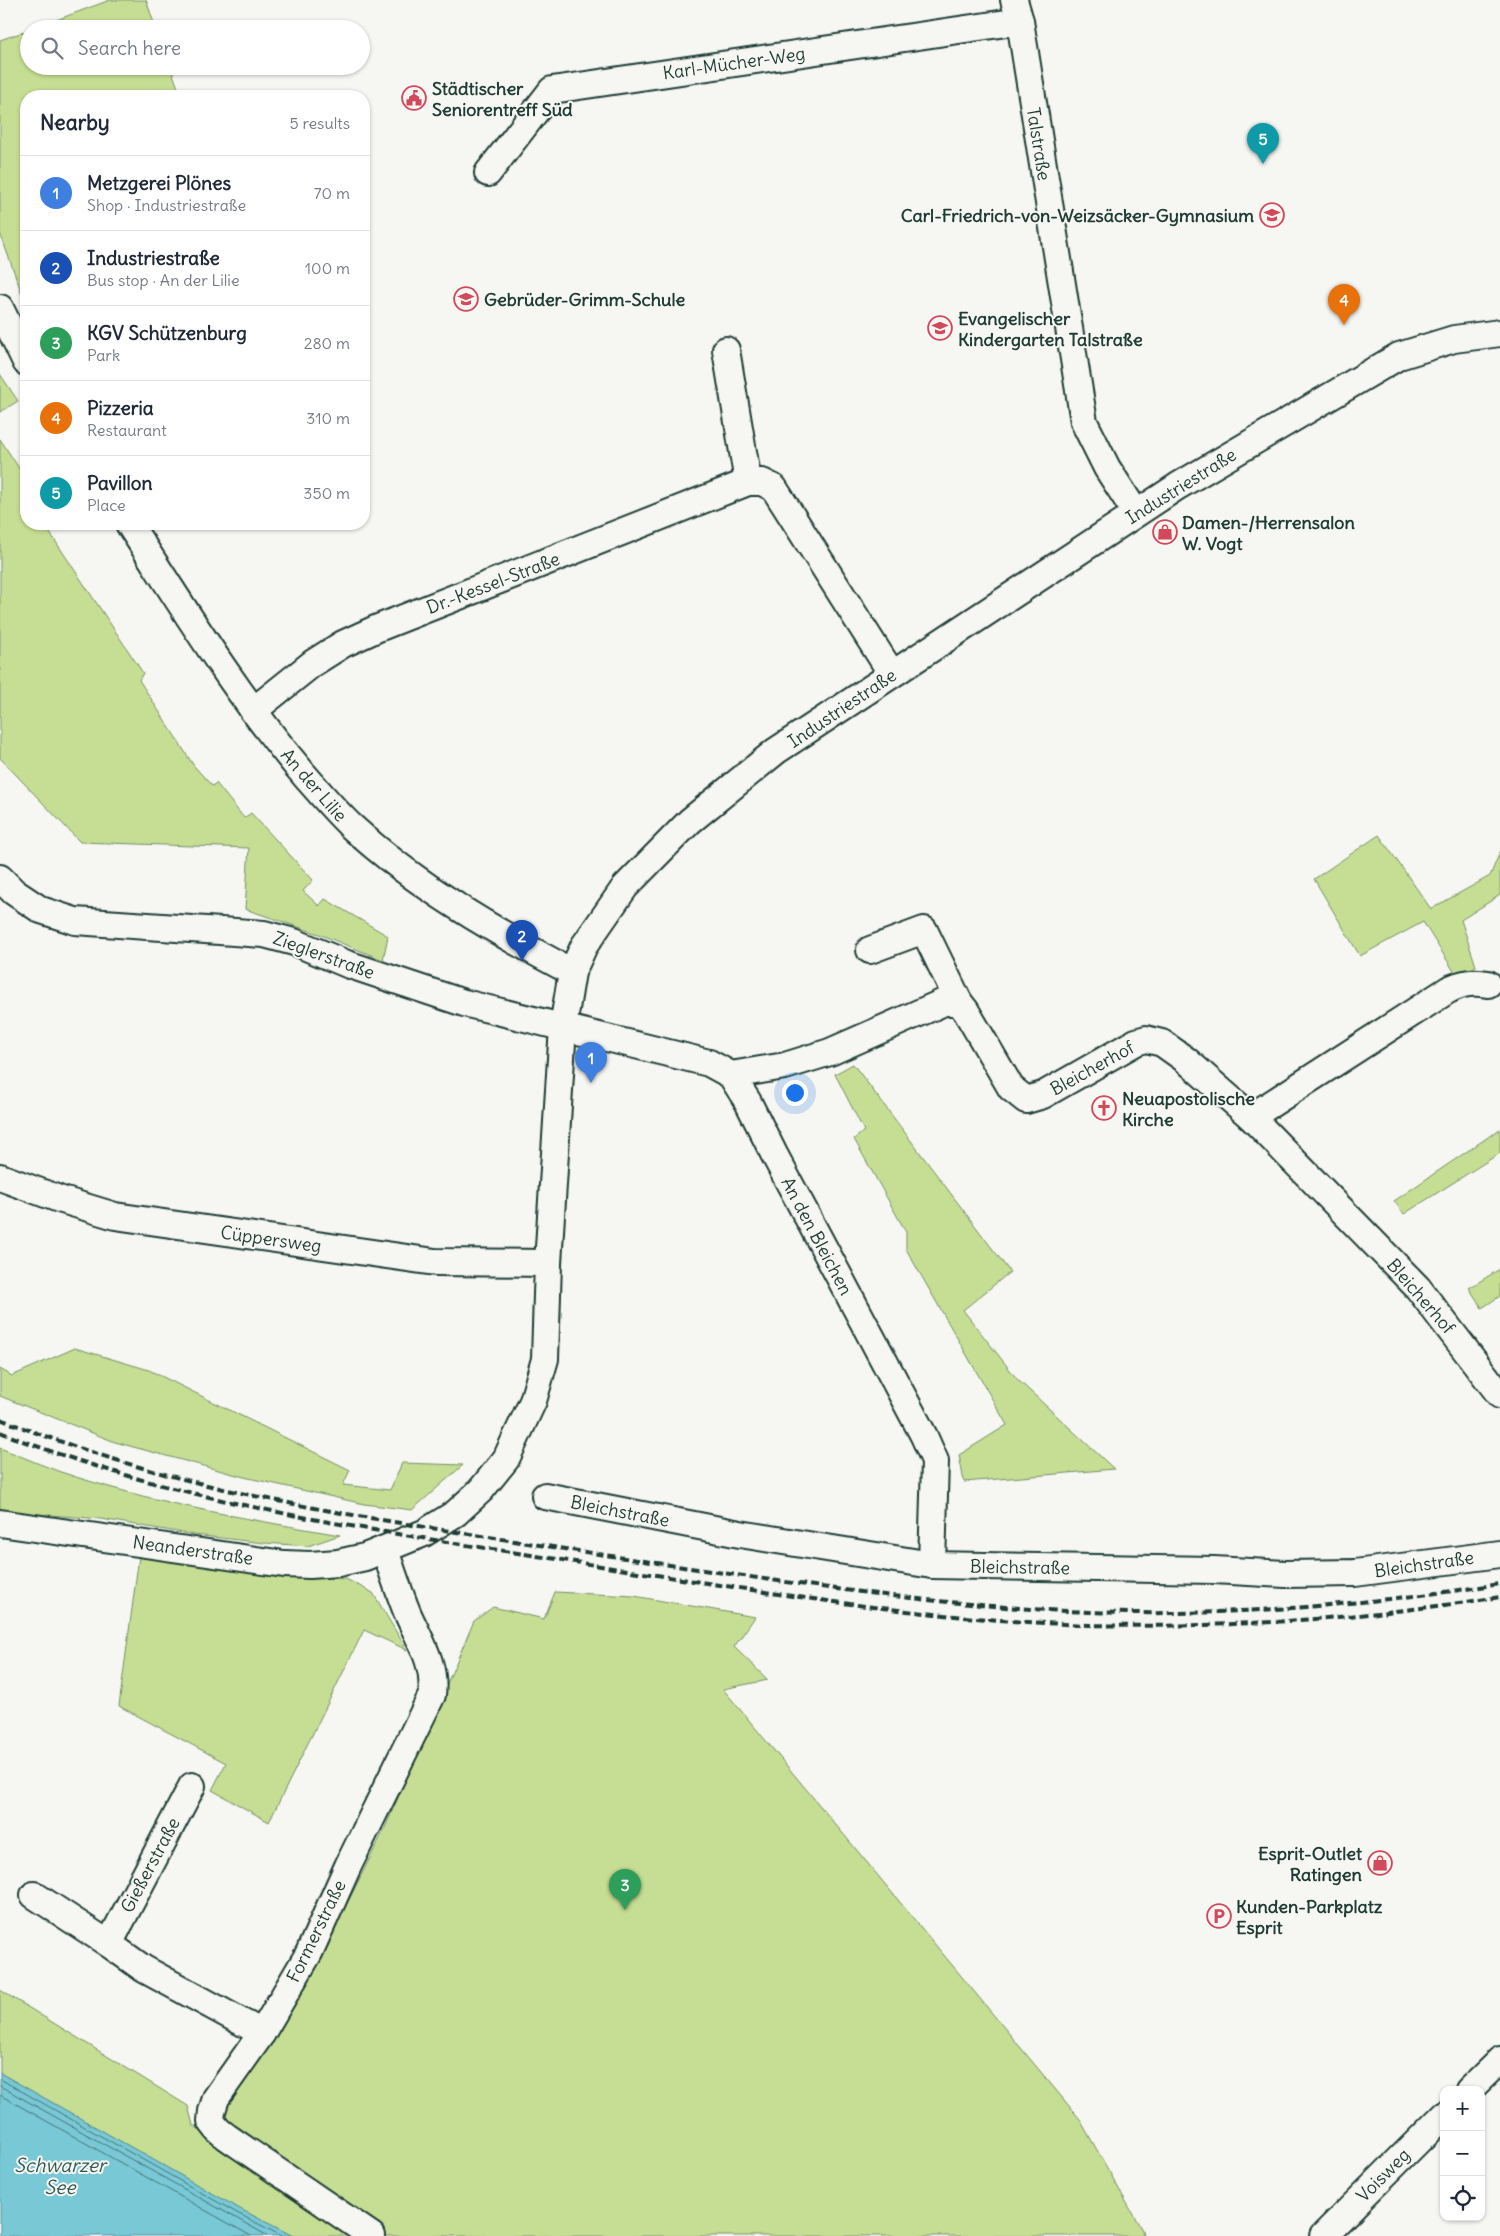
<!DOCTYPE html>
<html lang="en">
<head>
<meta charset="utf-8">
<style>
  :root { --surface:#fff; --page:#f6f6f7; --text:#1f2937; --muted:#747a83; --line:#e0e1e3; --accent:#2563eb }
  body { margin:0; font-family:Delius,sans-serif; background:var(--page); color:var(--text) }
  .controls { position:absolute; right:15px; bottom:15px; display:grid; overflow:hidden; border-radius:10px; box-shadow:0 1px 4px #0004 }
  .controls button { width:45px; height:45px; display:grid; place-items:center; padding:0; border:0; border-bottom:1px solid var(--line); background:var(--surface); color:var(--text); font:25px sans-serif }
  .you { position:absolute; left:794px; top:1092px; width:18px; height:18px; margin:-12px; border:4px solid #fff; border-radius:50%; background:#1a73e8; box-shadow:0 0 0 8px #1a73e833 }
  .badge { display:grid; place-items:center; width:32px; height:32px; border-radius:50%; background:var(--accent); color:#fff; font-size:16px; font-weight:700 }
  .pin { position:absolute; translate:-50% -41px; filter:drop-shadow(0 1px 2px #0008) }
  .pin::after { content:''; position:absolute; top:26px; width:18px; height:15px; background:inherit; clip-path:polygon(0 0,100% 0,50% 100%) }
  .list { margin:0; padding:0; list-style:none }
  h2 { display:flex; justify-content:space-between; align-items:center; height:65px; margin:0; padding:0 20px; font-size:21px }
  h2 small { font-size:16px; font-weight:400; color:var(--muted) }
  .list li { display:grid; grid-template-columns:32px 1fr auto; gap:15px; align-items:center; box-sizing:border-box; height:75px; padding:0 20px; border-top:1px solid var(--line) }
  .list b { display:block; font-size:19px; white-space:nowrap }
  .list p { margin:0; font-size:16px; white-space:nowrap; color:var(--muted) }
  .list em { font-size:16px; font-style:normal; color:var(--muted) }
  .icon { flex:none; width:28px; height:28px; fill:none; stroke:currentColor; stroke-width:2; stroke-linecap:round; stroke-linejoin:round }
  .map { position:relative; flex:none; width:1500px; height:2236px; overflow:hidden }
  .search { position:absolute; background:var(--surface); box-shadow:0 1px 4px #0004; left:20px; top:20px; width:350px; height:55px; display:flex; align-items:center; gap:12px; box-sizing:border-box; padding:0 18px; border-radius:28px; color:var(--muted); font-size:19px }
  .panel { position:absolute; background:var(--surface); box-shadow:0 1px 4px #0004; left:20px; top:90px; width:350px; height:440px; border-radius:20px }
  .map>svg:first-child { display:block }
  .green { fill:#c6de93; stroke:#728e64 }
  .water { fill:#79c8d6; stroke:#559095 }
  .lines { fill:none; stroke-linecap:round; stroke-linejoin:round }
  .shore { stroke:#437575; stroke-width:1 }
  .minor-casing { stroke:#1f3d34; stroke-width:30 }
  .minor { stroke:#f6f6f2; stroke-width:26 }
  .rail { stroke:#1f3d34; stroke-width:4; stroke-dasharray:8 4; stroke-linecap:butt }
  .labels { text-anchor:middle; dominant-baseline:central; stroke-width:4; stroke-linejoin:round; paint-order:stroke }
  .street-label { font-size:18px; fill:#1f3d34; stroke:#f6f6f2 }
  .poi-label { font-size:18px; font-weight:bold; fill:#1f3d34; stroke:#f6f6f2; text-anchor:start }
  .water-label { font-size:19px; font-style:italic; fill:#315954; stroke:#f6f6f2 }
</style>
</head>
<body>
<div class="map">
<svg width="1500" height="2236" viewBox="0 0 1500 2236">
  <rect width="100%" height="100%" fill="#f6f6f2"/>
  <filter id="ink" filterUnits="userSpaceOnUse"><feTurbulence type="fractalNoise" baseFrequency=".02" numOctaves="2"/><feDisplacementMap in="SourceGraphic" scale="10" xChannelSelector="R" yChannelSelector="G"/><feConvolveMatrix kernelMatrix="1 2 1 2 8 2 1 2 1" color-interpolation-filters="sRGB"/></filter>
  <g filter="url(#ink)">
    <g class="green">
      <polygon points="110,0 146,0 156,29 32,29"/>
      <polygon points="29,30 29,66 170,66 181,96 26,96 26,305 0,233 0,40"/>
      <polygon points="0,374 18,401 0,412"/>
      <polygon points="0,439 26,479 26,524 44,524 143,673 139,680 194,766 212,786 216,783 244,818 251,813 313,880 303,891 319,906 325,899 388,936 383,960 319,934 245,909 249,848 80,842 0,758"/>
      <polygon points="1379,835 1431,909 1490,876 1500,852 1500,895 1461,920 1476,966 1457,976 1423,922 1360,956 1314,879"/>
      <polygon points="853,1064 1010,1272 963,1310 1017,1379 1114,1469 964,1482 959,1455 1007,1425 906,1249 906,1232 854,1139 864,1131 835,1074"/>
      <polygon points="1500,1129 1500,1153 1404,1214 1394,1201"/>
      <polygon points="1500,1269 1500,1296 1482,1308 1469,1288"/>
      <polygon points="75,1348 149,1370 350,1470 343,1485 390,1490 402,1463 463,1465 412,1510 364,1504 244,1477 115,1442 0,1396 0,1369 12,1376"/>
      <path d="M0,1448C26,1458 52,1470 79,1478C164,1505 252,1520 340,1535L308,1546L264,1543L195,1535L101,1519L0,1511Z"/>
      <polygon points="139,1556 284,1576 346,1579 373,1593 407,1650 364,1630 269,1822 212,1790 226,1763 119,1706"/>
      <polygon points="555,1592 634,1596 755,1617 734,1647 768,1680 723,1689 1079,2118 1142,2230 1143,2236 386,2236 234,2134 221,2119 221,2104 258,2059 303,1991 384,1830 474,1621 493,1607 544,1619"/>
      <polygon points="0,1990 188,2106 193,2125 351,2236 293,2236 240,2209 0,2073"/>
    </g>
    <polygon class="water" points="0,2073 240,2209 293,2236 0,2236"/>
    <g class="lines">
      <g class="shore">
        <polyline points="0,2079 237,2213 282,2236"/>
        <polyline points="0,2086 268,2236"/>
        <polyline points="0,2095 251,2236"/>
      </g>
      <g class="minor-casing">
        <g id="minor">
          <polyline points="1014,0 1020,21 1084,422 1107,468 1136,513"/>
          <polyline points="488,173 552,90 1020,21"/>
          <polyline points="0,308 26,362"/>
          <polyline points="726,350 748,482"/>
          <path d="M129,524C185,610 239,699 306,777C321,794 336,812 352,827C418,887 494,931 572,972"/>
          <polyline points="253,711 313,663 343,644 378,628 748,482 762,482 774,488 892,674"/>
          <polyline points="0,878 14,892 41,910 75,921 264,934 294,942 347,964 464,1003 709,1063 731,1075 748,1102 774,1154 924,1436 935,1461 932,1565"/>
          <polyline points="870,950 924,930 959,1002"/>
          <polyline points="731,1075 785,1066 830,1052 944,1002 959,1002 966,1011 1011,1088 1026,1100 1043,1095 1136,1042 1146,1039 1162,1043 1186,1060 1251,1117 1418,1288 1500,1395"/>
          <path d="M1251,1117L1448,990C1462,983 1473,981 1488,984"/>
          <polyline points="0,1177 59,1199 115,1216 435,1262 548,1263"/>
          <polyline points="545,1496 740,1534 932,1565 1214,1570 1285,1574 1355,1573 1500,1554"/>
          <polyline points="0,1523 284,1564 310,1565 338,1563 365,1557 424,1533 456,1513 481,1490 506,1459 533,1401 545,1359 548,1263 563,1027 572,972 584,946 625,887 690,821 776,751 1178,486 1399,356 1454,339 1500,333"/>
          <polyline points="192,1786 109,1944 144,1969 262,2033"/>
          <polyline points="34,1895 109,1944"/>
          <polyline points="1469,2090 1500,2060"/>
          <path d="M372,2236L227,2137L218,2130L211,2121L212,2111L216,2098L262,2033L309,1953L348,1866L432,1695C436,1663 419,1640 407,1612C399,1592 392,1571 385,1550"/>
          <polyline points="1323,2236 1444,2115"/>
        </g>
      </g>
      <use href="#minor" class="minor"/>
      <g class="rail">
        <path d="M0,1419C69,1446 139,1469 211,1486C327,1514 447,1530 565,1549C739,1575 913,1605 1089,1612C1227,1617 1364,1605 1500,1584"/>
        <path d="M0,1432C176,1503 364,1529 550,1558C729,1586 908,1619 1089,1625C1227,1629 1364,1618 1500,1597"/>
      </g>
    </g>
  </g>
  <defs>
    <g id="civic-ring" transform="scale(1.25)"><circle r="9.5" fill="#f6f6f2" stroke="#d1495b" stroke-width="1.5"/><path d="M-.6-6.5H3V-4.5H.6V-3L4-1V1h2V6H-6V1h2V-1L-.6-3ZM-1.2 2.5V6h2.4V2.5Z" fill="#d1495b"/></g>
    <g id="school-ring" transform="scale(1.25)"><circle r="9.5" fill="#f6f6f2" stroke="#d1495b" stroke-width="1.5"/><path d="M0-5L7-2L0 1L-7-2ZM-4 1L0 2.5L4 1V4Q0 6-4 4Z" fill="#d1495b"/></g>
    <g id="shop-ring" transform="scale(1.25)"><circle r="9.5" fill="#f6f6f2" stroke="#d1495b" stroke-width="1.5"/><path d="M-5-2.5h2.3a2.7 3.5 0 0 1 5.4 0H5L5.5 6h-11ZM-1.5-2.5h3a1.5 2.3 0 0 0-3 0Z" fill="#d1495b"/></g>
    <g id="church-ring" transform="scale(1.25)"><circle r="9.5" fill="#f6f6f2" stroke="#d1495b" stroke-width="1.5"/><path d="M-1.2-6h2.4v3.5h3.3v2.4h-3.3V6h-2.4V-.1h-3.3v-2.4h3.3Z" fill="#d1495b"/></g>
    <g id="parking-ring" transform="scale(1.25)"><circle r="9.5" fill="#f6f6f2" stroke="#d1495b" stroke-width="1.5"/><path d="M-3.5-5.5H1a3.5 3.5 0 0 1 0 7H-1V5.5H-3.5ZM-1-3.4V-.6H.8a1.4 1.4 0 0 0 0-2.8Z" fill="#d1495b"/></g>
  </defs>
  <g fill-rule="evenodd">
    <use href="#civic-ring" x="414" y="98"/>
    <use href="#school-ring" x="1272" y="215"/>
    <use href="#school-ring" x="466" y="299"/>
    <use href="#school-ring" x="940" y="328"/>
    <use href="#shop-ring" x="1165" y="532"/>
    <use href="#church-ring" x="1104" y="1108"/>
    <use href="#shop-ring" x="1380" y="1863"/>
    <use href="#parking-ring" x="1219" y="1916"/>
  </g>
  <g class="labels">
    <g class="street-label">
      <text transform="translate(734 63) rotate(-8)">Karl-Mücher-Weg</text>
      <text transform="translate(1039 144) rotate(81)">Talstraße</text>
      <text transform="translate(1181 486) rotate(-32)">Industriestraße</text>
      <text transform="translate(493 583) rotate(-21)">Dr.-Kessel-Straße</text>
      <text transform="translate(842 708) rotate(-34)">Industriestraße</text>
      <text transform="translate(314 785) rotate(49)">An der Lilie</text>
      <text transform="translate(324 955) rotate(20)">Zieglerstraße</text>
      <text transform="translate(1092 1068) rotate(-29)">Bleicherhof</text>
      <text transform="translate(817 1236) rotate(62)">An den Bleichen</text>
      <text transform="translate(271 1239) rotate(8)">Cüppersweg</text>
      <text transform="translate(1421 1296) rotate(49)">Bleicherhof</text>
      <text transform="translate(620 1511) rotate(11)">Bleichstraße</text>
      <text transform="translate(193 1550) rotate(8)">Neanderstraße</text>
      <text transform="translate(1424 1564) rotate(-8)">Bleichstraße</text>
      <text transform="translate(1020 1567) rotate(1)">Bleichstraße</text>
      <text transform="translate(150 1865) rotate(-62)">Gießerstraße</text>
      <text transform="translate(316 1931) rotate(-64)">Formerstraße</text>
      <text transform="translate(1383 2175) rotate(-45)">Voisweg</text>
    </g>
    <g class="poi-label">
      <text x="432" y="88">Städtischer<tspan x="432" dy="21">Seniorentreff Süd</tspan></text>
      <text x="1254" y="215" text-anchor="end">Carl-Friedrich-von-Weizsäcker-Gymnasium</text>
      <text x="484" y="299">Gebrüder-Grimm-Schule</text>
      <text x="958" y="318">Evangelischer<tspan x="958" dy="21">Kindergarten Talstraße</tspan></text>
      <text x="1182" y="522">Damen-/Herrensalon<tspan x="1182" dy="21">W. Vogt</tspan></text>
      <text x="1122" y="1098">Neuapostolische<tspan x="1122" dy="21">Kirche</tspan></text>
      <text x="1362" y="1853" text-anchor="end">Esprit-Outlet<tspan x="1362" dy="21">Ratingen</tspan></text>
      <text x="1236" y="1906">Kunden-Parkplatz<tspan x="1236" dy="21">Esprit</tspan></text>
    </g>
    <g class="water-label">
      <text x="60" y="2165">Schwarzer<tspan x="60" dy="22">See</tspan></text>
    </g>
  </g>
</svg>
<div class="controls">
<button>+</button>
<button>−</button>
<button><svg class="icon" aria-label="locate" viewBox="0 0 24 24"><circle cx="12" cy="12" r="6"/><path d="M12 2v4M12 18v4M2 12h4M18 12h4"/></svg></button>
</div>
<div class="you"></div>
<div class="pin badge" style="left:591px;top:1083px;background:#3f7fe0">1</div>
<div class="pin badge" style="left:522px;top:961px;background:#1a4fb4">2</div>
<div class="pin badge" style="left:625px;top:1910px;background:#2e9e5b">3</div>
<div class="pin badge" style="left:1344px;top:325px;background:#e8710a">4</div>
<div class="pin badge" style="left:1263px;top:164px;background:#0f9aa8">5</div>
<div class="search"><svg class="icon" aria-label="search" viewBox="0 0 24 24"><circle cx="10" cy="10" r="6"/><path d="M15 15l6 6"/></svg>Search here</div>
<section class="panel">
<h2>Nearby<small>5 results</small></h2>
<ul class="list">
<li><span class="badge" style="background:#3f7fe0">1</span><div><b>Metzgerei Plönes</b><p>Shop · Industriestraße</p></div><em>70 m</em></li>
<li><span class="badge" style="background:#1a4fb4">2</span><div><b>Industriestraße</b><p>Bus stop · An der Lilie</p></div><em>100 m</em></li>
<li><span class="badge" style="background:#2e9e5b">3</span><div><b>KGV Schützenburg</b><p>Park</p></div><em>280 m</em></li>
<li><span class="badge" style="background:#e8710a">4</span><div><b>Pizzeria</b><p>Restaurant</p></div><em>310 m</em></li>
<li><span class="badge" style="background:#0f9aa8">5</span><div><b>Pavillon</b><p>Place</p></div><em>350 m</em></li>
</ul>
</section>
</div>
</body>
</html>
